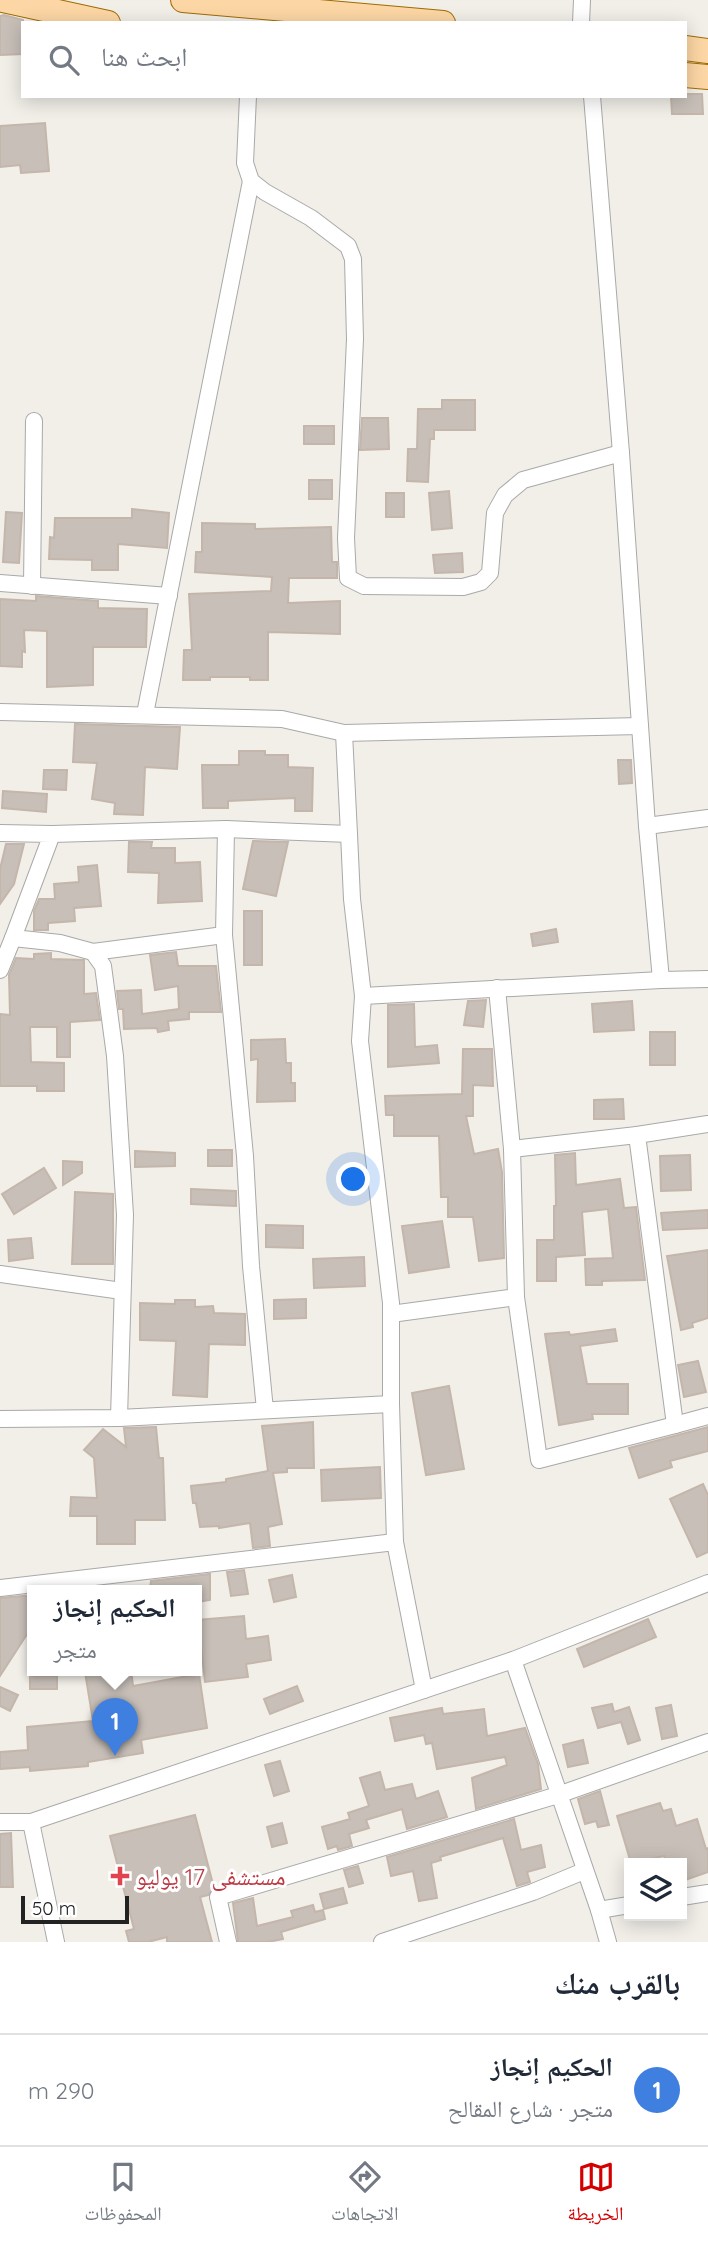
<!DOCTYPE html>
<html lang="ar">
<head>
<meta charset="utf-8">
<style>
  :root { --surface:#fff; --page:#f2f2f3; --text:#1f2937; --muted:#747a83; --line:#e0e1e3; --accent:#d40000 }
  body { margin:0; font-family:Quicksand,"Noto Naskh Arabic",sans-serif; background:var(--page); color:var(--text); direction:rtl }
  .controls { position:absolute; right:21px; bottom:21px; display:grid; overflow:hidden; border-radius:0px; box-shadow:0 4px 18px #0003 }
  .controls button { width:63px; height:63px; display:grid; place-items:center; padding:0; border:0; border-bottom:2px solid var(--line); background:var(--surface); color:var(--text); font:35px sans-serif }
  .scale { position:absolute; left:21px; bottom:18px; width:108px; box-sizing:border-box; padding-left:7px; border:4px solid #222; border-top:0; font-size:19px; line-height:24px; white-space:nowrap; color:#222; -webkit-text-stroke:5px #fff; paint-order:stroke }
  .you { position:absolute; left:354px; top:1180px; width:24px; height:24px; margin:-18px; border:5px solid #fff; border-radius:50%; background:#1a73e8; box-shadow:0 0 0 10px #1a73e833 }
  .badge { display:grid; place-items:center; width:46px; height:46px; border-radius:50%; background:var(--accent); color:#fff; font-size:23px; font-weight:700 }
  .pin { position:absolute; translate:-50% -58px; filter:drop-shadow(0 2px 4px #0008) }
  .pin::after { content:''; position:absolute; top:37px; width:24px; height:21px; background:inherit; clip-path:polygon(0 0,100% 0,50% 100%) }
  .popup { position:absolute; left:27px; top:1585px; width:175px; height:91px; box-sizing:border-box; display:grid; place-content:center; border-radius:0px; background:var(--surface); filter:drop-shadow(0 2px 5px #0005); font-size:23px; white-space:nowrap; color:var(--muted) }
  .popup b { font-size:26px; color:var(--text) }
  .popup::after { content:''; position:absolute; left:50%; top:100%; margin-left:-14px; border:14px solid transparent; border-top-color:var(--surface) }
  .list { margin:0; padding:0; list-style:none }
  h2 { display:flex; justify-content:space-between; align-items:center; height:91px; margin:0; padding:0 28px; font-size:30px }
  h2 small { font-size:23px; font-weight:400; color:var(--muted) }
  .list li { display:grid; grid-template-columns:46px 1fr auto; gap:21px; align-items:center; box-sizing:border-box; height:112px; padding:0 28px; border-top:2px solid var(--line) }
  .list b { display:block; font-size:26px; white-space:nowrap }
  .list p { margin:0; font-size:23px; white-space:nowrap; color:var(--muted) }
  .list em { font-size:23px; font-style:normal; color:var(--muted) }
  .icon { flex:none; width:38px; height:38px; fill:none; stroke:currentColor; stroke-width:2; stroke-linecap:round; stroke-linejoin:round }
  .map { position:relative; flex:none; width:708px; height:1942px; overflow:hidden; direction:ltr }
  .search { position:absolute; background:var(--surface); box-shadow:0 4px 18px #0003; left:21px; right:21px; top:21px; height:77px; display:flex; align-items:center; gap:18px; box-sizing:border-box; padding:0 24px; border-radius:0px; color:var(--muted); font-size:26px }
  .sheet { height:203px; background:var(--surface) }
  nav { display:flex; justify-content:space-around; align-items:center; box-sizing:border-box; height:98px; border-top:2px solid var(--line); background:var(--surface); font-size:19px; color:var(--muted) }
  nav a { display:grid; justify-items:center; gap:4px }
  nav .on { color:var(--accent) }
  .map>svg:first-child { display:block }
  .building { fill:#c7bfb8; stroke:#c4b6ab; stroke-width:2 }
  .lines { fill:none; stroke-linecap:round; stroke-linejoin:round }
  .minor-casing { stroke:#a9a9a9; stroke-width:18 }
  .primary-casing { stroke:#a06b00; stroke-width:26 }
  .minor { stroke:#fff; stroke-width:16 }
  .primary { stroke:#fcd6a4; stroke-width:24 }
  .health-dot { fill:#e0444e; stroke:#fff; stroke-width:2.5 }
  .labels { text-anchor:middle; dominant-baseline:central; stroke-width:6; stroke-linejoin:round; paint-order:stroke }
  .health-label { font-size:23px; fill:#be3a42; stroke:#fff; text-anchor:start }
</style>
</head>
<body>
<div class="map">
<svg width="708" height="1942" viewBox="0 0 708 1942">
  <rect width="100%" height="100%" fill="#f2efe9"/>
  <g class="building">
    <polygon points="4,15 23,20 23,54 0,55 0,16"/>
    <polygon points="685,94 702,94 703,114 672,114 671,96 685,96"/>
    <polygon points="45,123 49,171 21,173 20,165 0,167 0,126"/>
    <polygon points="442,400 475,400 475,430 434,430 434,439 430,439 428,482 407,481 408,449 417,449 418,409 442,409"/>
    <polygon points="362,418 388,418 389,449 360,450"/>
    <rect x="304" y="426" width="30" height="18"/>
    <rect x="309" y="480" width="23" height="19"/>
    <polygon points="449,491 452,528 432,530 429,493"/>
    <rect x="386" y="493" width="18" height="24"/>
    <polygon points="132,509 169,513 167,548 118,544 118,570 92,570 92,560 49,559 50,537 54,538 55,518 132,518"/>
    <polygon points="6,512 22,513 19,563 3,562"/>
    <polygon points="202,523 255,524 255,529 331,527 332,562 337,562 337,578 289,578 288,603 340,601 340,634 268,632 268,680 250,680 250,677 210,677 210,680 183,680 184,650 192,650 189,594 271,591 272,577 195,572 196,552 202,552"/>
    <polygon points="462,553 463,572 435,573 433,555"/>
    <polygon points="36,596 98,601 98,608 147,609 146,647 93,647 93,685 47,687 47,631 24,630 25,652 22,651 22,667 0,666 0,599 36,601"/>
    <polygon points="75,724 180,727 177,769 145,767 143,815 114,814 115,803 92,799 97,763 73,762"/>
    <polygon points="239,751 265,751 265,755 288,755 288,767 313,768 312,811 295,811 295,798 228,801 228,808 203,808 202,765 239,765"/>
    <polygon points="618,760 631,760 632,783 619,784"/>
    <polygon points="44,770 67,770 66,790 43,789"/>
    <polygon points="3,791 47,794 46,812 2,808"/>
    <polygon points="253,841 288,842 276,896 243,889"/>
    <polygon points="129,842 152,842 151,848 175,848 175,863 200,862 202,901 158,903 159,873 128,872"/>
    <polygon points="6,844 24,844 14,884 0,904 0,869"/>
    <polygon points="97,865 101,906 74,908 75,921 48,923 48,930 34,930 34,911 39,899 55,899 54,884 79,882 78,867"/>
    <rect x="244" y="911" width="18" height="54"/>
    <polygon points="556,929 558,942 533,946 531,934"/>
    <polygon points="176,952 178,966 216,966 221,1012 189,1012 189,1019 168,1021 169,1030 158,1032 157,1028 124,1029 123,1009 119,1009 117,991 141,990 142,1014 179,1009 178,986 155,990 150,955"/>
    <polygon points="51,953 51,959 84,960 84,994 96,993 100,1020 70,1022 70,1057 57,1057 57,1027 30,1027 31,1062 64,1063 64,1091 37,1091 37,1086 0,1086 0,1014 10,1015 9,975 16,958 34,959 34,954"/>
    <polygon points="486,1000 483,1027 464,1025 468,1001"/>
    <polygon points="632,1001 634,1030 594,1032 592,1004"/>
    <polygon points="414,1004 415,1047 437,1045 439,1063 388,1067 388,1005"/>
    <rect x="650" y="1032" width="25" height="33"/>
    <polygon points="285,1039 286,1063 291,1063 291,1083 295,1083 295,1101 257,1102 258,1059 251,1060 251,1040"/>
    <polygon points="463,1049 492,1049 493,1086 473,1085 473,1116 466,1116 474,1154 498,1149 502,1172 504,1258 479,1261 473,1217 448,1217 448,1197 441,1197 439,1136 394,1136 394,1115 386,1115 385,1096 462,1094"/>
    <polygon points="623,1099 624,1119 594,1119 594,1100"/>
    <rect x="208" y="1150" width="24" height="16"/>
    <polygon points="135,1151 175,1153 175,1166 135,1167"/>
    <polygon points="575,1153 576,1185 620,1179 624,1208 636,1207 645,1280 602,1281 602,1285 586,1285 585,1259 613,1258 608,1209 582,1212 585,1255 556,1257 556,1281 537,1281 537,1240 554,1240 554,1206 556,1206 555,1155"/>
    <polygon points="690,1155 691,1190 661,1191 660,1156"/>
    <polygon points="63,1161 82,1162 82,1173 63,1185"/>
    <polygon points="44,1168 56,1188 14,1214 2,1194"/>
    <polygon points="191,1189 236,1191 236,1206 191,1204"/>
    <polygon points="75,1192 113,1194 113,1264 72,1264"/>
    <polygon points="708,1210 708,1228 663,1230 661,1213"/>
    <polygon points="442,1221 449,1267 409,1273 402,1226"/>
    <polygon points="266,1225 303,1226 303,1248 266,1247"/>
    <polygon points="31,1238 33,1258 9,1261 8,1240"/>
    <polygon points="708,1250 708,1318 692,1323 693,1327 681,1330 667,1256"/>
    <polygon points="364,1257 365,1286 314,1288 313,1259"/>
    <polygon points="306,1299 306,1318 274,1319 274,1300"/>
    <polygon points="175,1300 195,1300 195,1307 213,1306 214,1313 245,1314 245,1345 209,1344 207,1397 173,1395 176,1341 140,1340 140,1303 175,1304"/>
    <polygon points="615,1329 617,1341 580,1346 587,1384 628,1384 628,1414 592,1414 593,1419 559,1425 545,1334 569,1332 570,1335"/>
    <polygon points="698,1361 706,1392 684,1397 678,1365"/>
    <polygon points="449,1386 464,1469 426,1475 412,1393"/>
    <polygon points="313,1422 314,1468 287,1468 287,1472 273,1473 282,1524 268,1527 270,1546 253,1548 250,1523 219,1528 219,1526 200,1527 196,1503 193,1503 191,1486 226,1482 226,1479 268,1471 262,1426"/>
    <polygon points="156,1427 159,1458 163,1458 165,1520 135,1520 135,1544 97,1544 97,1516 70,1516 71,1497 97,1498 94,1458 84,1450 103,1429 126,1447 124,1428"/>
    <polygon points="708,1427 708,1451 670,1461 672,1467 639,1478 629,1448"/>
    <polygon points="380,1467 381,1498 322,1501 321,1470"/>
    <polygon points="703,1484 708,1495 708,1552 697,1557 670,1499"/>
    <polygon points="244,1570 248,1594 231,1596 227,1572"/>
    <polygon points="210,1574 210,1600 197,1602 197,1590 150,1589 151,1581"/>
    <polygon points="292,1575 296,1597 274,1602 269,1580"/>
    <polygon points="33,1595 33,1625 0,1676 0,1598"/>
    <polygon points="244,1616 246,1639 268,1636 271,1660 246,1664 248,1677 205,1682 201,1646 197,1646 197,1620"/>
    <polygon points="648,1619 656,1637 584,1667 577,1649"/>
    <polygon points="131,1670 133,1686 199,1674 207,1728 141,1740 143,1753 88,1762 88,1766 30,1771 30,1767 0,1769 0,1752 28,1750 27,1727 93,1721 85,1672"/>
    <rect x="30" y="1676" width="27" height="13"/>
    <polygon points="297,1686 303,1701 270,1714 264,1699"/>
    <polygon points="0,1687 18,1695 10,1711 0,1706"/>
    <polygon points="612,1704 614,1712 629,1707 640,1740 628,1744 621,1722 598,1728 592,1708"/>
    <polygon points="671,1705 677,1736 662,1739 656,1708"/>
    <polygon points="442,1708 443,1714 484,1709 487,1736 525,1728 538,1764 541,1789 476,1809 472,1778 507,1765 505,1757 437,1769 432,1743 426,1744 424,1735 395,1741 390,1718"/>
    <polygon points="583,1740 588,1763 568,1767 563,1745"/>
    <polygon points="280,1761 289,1791 274,1796 265,1765"/>
    <polygon points="380,1772 385,1790 412,1784 416,1799 438,1791 447,1817 407,1829 402,1809 366,1820 369,1828 349,1834 352,1846 338,1850 337,1846 328,1849 322,1827 350,1819 348,1813 369,1806 360,1778"/>
    <polygon points="600,1791 609,1825 598,1827 596,1821 585,1824 578,1799"/>
    <polygon points="660,1803 663,1811 671,1809 676,1826 697,1819 706,1849 708,1848 708,1872 682,1881 682,1863 667,1863 664,1856 631,1863 617,1816"/>
    <polygon points="195,1815 214,1888 208,1895 200,1897 212,1942 167,1942 167,1937 148,1942 129,1942 126,1931 134,1929 110,1836"/>
    <polygon points="514,1819 521,1850 541,1845 545,1867 527,1872 530,1882 517,1886 503,1838 440,1857 441,1860 431,1863 437,1898 419,1901 413,1871 391,1876 387,1857"/>
    <polygon points="282,1823 287,1843 272,1847 267,1827"/>
    <polygon points="11,1833 13,1887 0,1887 0,1834"/>
    <polygon points="358,1866 363,1883 349,1887 344,1870"/>
    <polygon points="343,1888 347,1903 324,1909 320,1894"/>
    <polygon points="253,1898 257,1926 293,1917 291,1911 313,1905 315,1912 323,1910 325,1919 281,1932 283,1939 268,1942 238,1942 233,1903"/>
  </g>
  <g class="lines">
    <g class="minor-casing">
      <g id="minor">
        <polyline points="581,23 582,0"/>
        <polyline points="248,96 245,163 251,181 265,192 311,218 348,246 353,259 355,339 346,538 348,578 364,586 463,587 481,582 490,573 495,513 505,495 523,480 621,453"/>
        <polyline points="592,96 621,453 647,826 661,980"/>
        <polyline points="0,583 169,596"/>
        <polyline points="32,586 34,421"/>
        <polyline points="0,712 282,719 344,733 349,834"/>
        <polyline points="145,714 251,181"/>
        <polyline points="344,733 640,726"/>
        <polyline points="647,826 708,818"/>
        <polyline points="0,833 52,834 13,938 60,943 93,952 103,966 115,1056 125,1215 119,1418 0,1419"/>
        <polyline points="52,834 226,829 224,935 93,952"/>
        <polyline points="224,935 245,1156 251,1266 265,1410"/>
        <polyline points="0,970 13,938"/>
        <polyline points="497,988 512,1149"/>
        <polyline points="363,996 661,980 708,979"/>
        <polyline points="708,1124 637,1135 675,1425 708,1416"/>
        <polyline points="0,1274 122,1291"/>
        <polyline points="516,1297 539,1460 675,1425"/>
        <polyline points="391,1314 516,1297 512,1149 637,1135"/>
        <polyline points="391,1404 395,1542"/>
        <polyline points="119,1418 391,1404 391,1303 360,1041 363,996 352,899 349,834 226,829"/>
        <polyline points="0,1588 395,1542 424,1690"/>
        <polyline points="513,1660 599,1910 629,1905"/>
        <polyline points="0,1822 31,1822 56,1942"/>
        <polyline points="31,1822 513,1660 708,1583"/>
        <polyline points="682,1897 708,1893"/>
        <polyline points="599,1910 608,1942"/>
        <polyline points="228,1942 218,1897 558,1795 708,1742"/>
        <polyline points="382,1942 533,1892 584,1871"/>
      </g>
    </g>
    <g class="primary-casing">
      <g id="primary">
        <polyline points="3,0 108,23"/>
        <polyline points="183,0 443,23"/>
        <polyline points="685,48 708,51"/>
        <polyline points="685,75 708,77"/>
      </g>
    </g>
    <use href="#minor" class="minor"/>
    <use href="#primary" class="primary"/>
  </g>
  <path class="health-dot" d="M116.5 1865.5h7v7h7v7h-7v7h-7v-7h-7v-7h7z"/>
  <g class="labels">
    <g class="health-label">
      <text x="136" y="1876">مستشفى 17 يوليو</text>
    </g>
  </g>
</svg>
<div class="controls">
<button><svg class="icon" aria-label="layers" viewBox="0 0 24 24"><path d="M12 4l9 5-9 5-9-5zM3 14l9 5 9-5"/></svg></button>
</div>
<div class="scale">50 m</div>
<div class="you"></div>
<div class="pin badge" style="left:115px;top:1756px;background:#3f7fe0">1</div>
<div class="popup"><b>الحكيم إنجاز</b>متجر</div>
<div class="search"><svg class="icon" aria-label="search" viewBox="0 0 24 24"><circle cx="10" cy="10" r="6"/><path d="M15 15l6 6"/></svg>ابحث هنا</div>
</div>
<section class="sheet">
<h2>بالقرب منك<small></small></h2>
<ul class="list">
<li><span class="badge" style="background:#3f7fe0">1</span><div><b>الحكيم إنجاز</b><p>متجر · شارع المقالح</p></div><em>290 m</em></li>
</ul>
</section>
<nav>
<a class="on"><svg class="icon" aria-label="map" viewBox="0 0 24 24"><path d="M3 6l6-2 6 2 6-2v14l-6 2-6-2-6 2zM9 4v14M15 6v14"/></svg>الخريطة</a>
<a><svg class="icon" aria-label="directions" viewBox="0 0 24 24"><path d="M12 3l9 9-9 9-9-9zM9 14v-3h6M13 9l2 2-2 2"/></svg>الاتجاهات</a>
<a><svg class="icon" aria-label="saved" viewBox="0 0 24 24"><path d="M7 4h10v16l-5-4-5 4z"/></svg>المحفوظات</a>
</nav>
</body>
</html>
